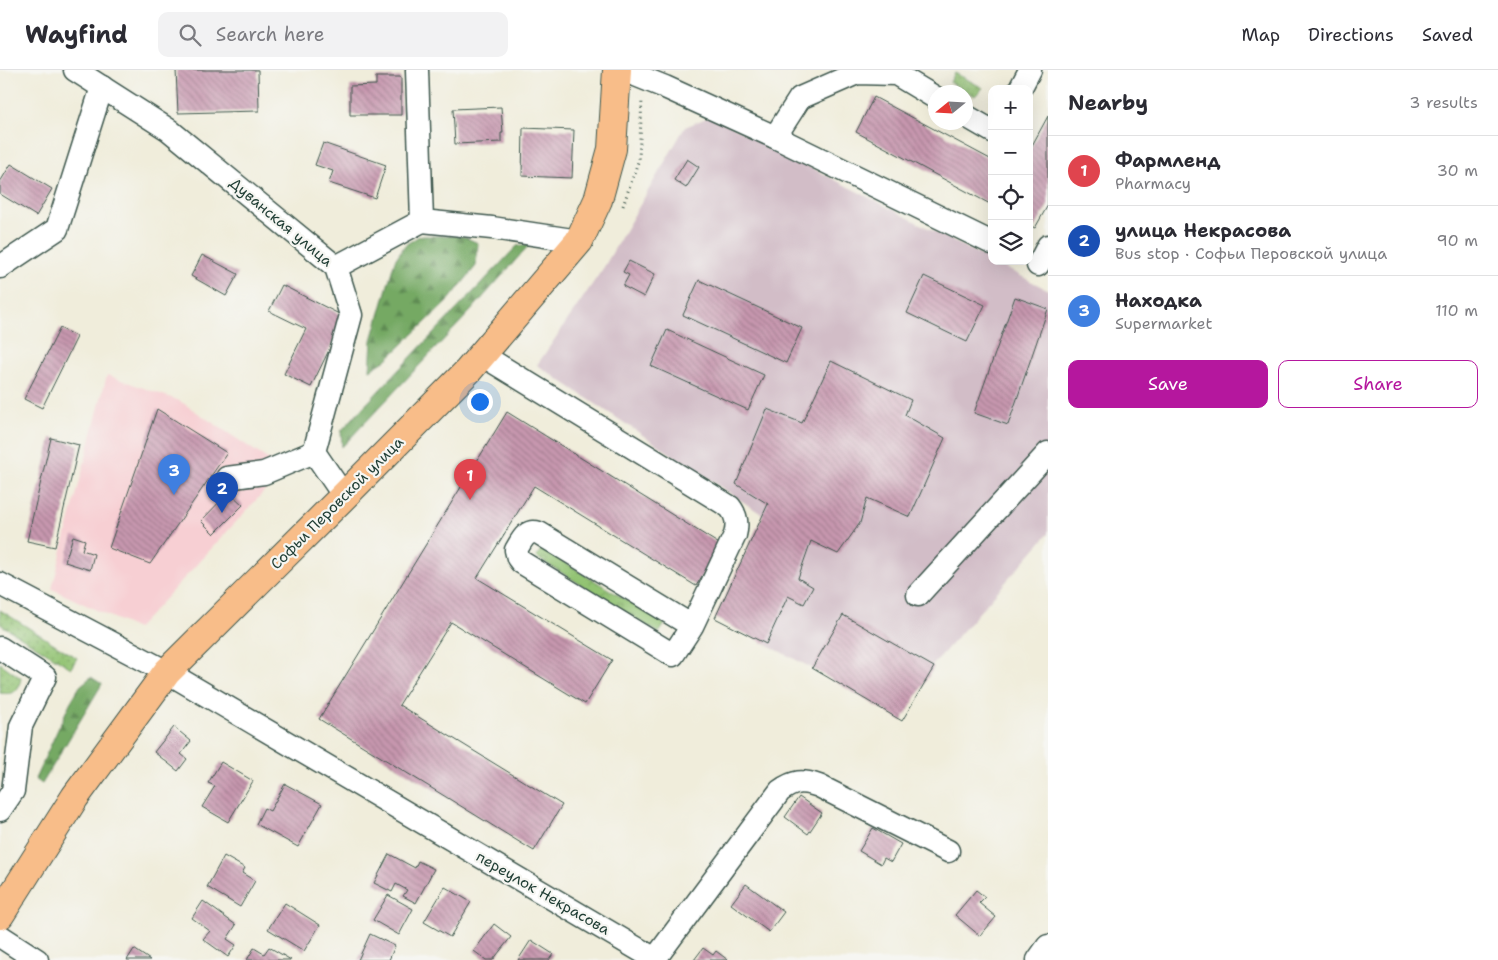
<!DOCTYPE html>
<html lang="en">
<head>
<meta charset="utf-8">
<style>
  :root { --surface:#fff; --page:#f2f2f3; --text:#2b2b33; --muted:#7c7c81; --line:#e1e1e2; --accent:#b5179e }
  body { margin:0; font-family:"Shantell Sans",sans-serif; background:var(--page); color:var(--text) }
  .controls { position:absolute; right:15px; top:15px; display:grid; overflow:hidden; border-radius:10px; box-shadow:0 5px 20px #0002 }
  .controls button { width:45px; height:45px; display:grid; place-items:center; padding:0; border:0; border-bottom:1px solid var(--line); background:var(--surface); color:var(--text); font:25px sans-serif }
  .compass { position:absolute; left:928px; top:15px; width:45px; height:45px; border-radius:50%; background:var(--surface); box-shadow:0 5px 20px #0002; rotate:252deg }
  .you { position:absolute; left:479px; top:331px; width:18px; height:18px; margin:-12px; border:4px solid #fff; border-radius:50%; background:#1a73e8; box-shadow:0 0 0 8px #1a73e833 }
  .badge { display:grid; place-items:center; width:32px; height:32px; border-radius:50%; background:var(--accent); color:#fff; font-size:16px; font-weight:700 }
  .pin { position:absolute; translate:-50% -41px; filter:drop-shadow(0 1px 2px #0008) }
  .pin::after { content:''; position:absolute; top:26px; width:18px; height:15px; background:inherit; clip-path:polygon(0 0,100% 0,50% 100%) }
  .list { margin:0; padding:0; list-style:none }
  h2 { display:flex; justify-content:space-between; align-items:center; height:65px; margin:0; padding:0 20px; font-size:21px }
  h2 small { font-size:16px; font-weight:400; color:var(--muted) }
  .list li { display:grid; grid-template-columns:32px 1fr auto; gap:15px; align-items:center; box-sizing:border-box; height:70px; padding:0 20px; border-top:1px solid var(--line) }
  .list b { display:block; font-size:19px; white-space:nowrap }
  .list p { margin:0; font-size:16px; white-space:nowrap; color:var(--muted) }
  .list em { font-size:16px; font-style:normal; color:var(--muted) }
  .actions { display:flex; gap:10px; padding:15px 20px }
  .actions a { flex:1; padding:11px 0; border:1px solid var(--accent); border-radius:10px; text-align:center; font-size:18px; color:var(--accent) }
  .actions .main { background:var(--accent); color:#fff }
  .icon { flex:none; width:28px; height:28px; fill:none; stroke:currentColor; stroke-width:2; stroke-linecap:round; stroke-linejoin:round }
  .map { position:relative; flex:none; width:1048px; height:890px; overflow:hidden }
  header { display:flex; align-items:center; gap:30px; box-sizing:border-box; height:70px; padding:0 25px; background:var(--surface); border-bottom:1px solid var(--line) }
  header strong { font-size:24px }
  nav { display:flex; gap:28px; margin-inline-start:auto; font-size:18px }
  .search { width:350px; height:45px; background:var(--page); display:flex; align-items:center; gap:12px; box-sizing:border-box; padding:0 18px; border-radius:10px; color:var(--muted); font-size:19px }
  main { display:flex }
  aside { flex:1; background:var(--surface) }
  .map>svg:first-child { display:block }
  .built { fill:#f7cfd3 }
  .industrial { fill:#d2bdc7 }
  .grass { fill:url(#grass-dots); stroke:#588053 }
  .forest { fill:url(#forest-firs); stroke:#4a734c }
  .park { fill:url(#park-crowns); stroke:#588053 }
  .building { fill:url(#building-back-hatch) }
  .lines { fill:none; stroke-linecap:round; stroke-linejoin:round }
  .minor-casing { stroke:#3e574d; stroke-width:25 }
  .major-casing { stroke:#3e574d; stroke-width:30 }
  .path { stroke:#3e574d; stroke-width:3; stroke-dasharray:1 4; stroke-linecap:butt }
  .minor { stroke:#fff; stroke-width:22 }
  .major { stroke:#f8bd89; stroke-width:28 }
  .labels { text-anchor:middle; dominant-baseline:central; stroke-width:4.5; stroke-linejoin:round; paint-order:stroke }
  .street-label { font-size:15px; fill:#1f3d34; stroke:#f6f6f2 }
</style>
</head>
<body>
<header>
<strong>Wayfind</strong>
<div class="search"><svg class="icon" aria-label="search" viewBox="0 0 24 24"><circle cx="10" cy="10" r="6"/><path d="M15 15l6 6"/></svg>Search here</div>
<nav><a>Map</a><a>Directions</a><a>Saved</a></nav>
</header>
<main>
<div class="map">
<svg width="1048" height="890" viewBox="0 0 1048 890">
  <defs>
    <pattern id="grass-dots" width="8" height="8" patternUnits="userSpaceOnUse" patternTransform="scale(1.25)"><rect width="8" height="8" fill="#92c372"/><path d="M2 2h.1M6 6h.1" fill="none" stroke="#77a05e" stroke-width="1.8" stroke-linecap="round"/></pattern>
    <pattern id="forest-firs" width="22" height="20" patternUnits="userSpaceOnUse" patternTransform="scale(1.25)"><rect width="22" height="20" fill="#75a964"/><path d="M5 1l3.5 6h-7zM16 11l3.5 6h-7z" fill="#5f8b53"/></pattern>
    <pattern id="park-crowns" width="20" height="18" patternUnits="userSpaceOnUse" patternTransform="scale(1.25)"><rect width="20" height="18" fill="#92c372"/><path d="M2 6a3 3 0 1 1 6 0M12 15a3 3 0 1 1 6 0" fill="none" stroke="#77a05e"/></pattern>
    <pattern id="building-back-hatch" width="6" height="6" patternUnits="userSpaceOnUse" patternTransform="scale(1.25)"><rect width="6" height="6" fill="#c797af"/><path d="M-1 5l2 2M0 0l6 6M5-1l2 2" fill="none" stroke="#a17c8f"/></pattern>
  </defs>
  <rect width="100%" height="100%" fill="#f6f6f2"/>
  <filter id="ink" filterUnits="userSpaceOnUse"><feTurbulence type="fractalNoise" baseFrequency=".02" numOctaves="2"/><feDisplacementMap in="SourceGraphic" scale="10" xChannelSelector="R" yChannelSelector="G"/><feConvolveMatrix kernelMatrix="1 2 1 2 8 2 1 2 1" color-interpolation-filters="sRGB"/></filter>
  <filter id="wash" filterUnits="userSpaceOnUse"><feTurbulence type="fractalNoise" baseFrequency=".0096" numOctaves="4" result="noise"/><feDisplacementMap in="SourceGraphic" scale="20" xChannelSelector="R" yChannelSelector="G"/><feGaussianBlur stdDeviation="1.12" result="paint"/><feColorMatrix in="noise" values="0 0 0 0 0 0 0 0 0 0 0 0 0 0 0 0 0 1.4 0 .05"/><feComposite in="paint" operator="in"/></filter>
  <g filter="url(#wash)">
    <rect width="100%" height="100%" fill="#f0eddb"/>
    <polygon class="built" points="107,305 180,331 284,400 137,559 52,519"/>
    <polygon class="industrial" points="711,46 1048,220 1048,464 932,596 902,651 812,598 715,548 763,445 537,295 604,197 685,57"/>
    <g class="grass">
      <polygon points="955,3 983,18 975,26 950,12"/>
      <polygon points="0,540 77,588 71,598 0,554"/>
      <path d="M0,593L21,608C19,622 13,625 0,623Z"/>
    </g>
    <g class="forest">
      <polygon points="419,166 462,166 478,173 476,196 449,230 386,290 370,300 372,270 395,190 405,175"/>
      <path d="M530,174L469,243L342,377L341,361C399,298 459,238 517,176Z"/>
      <polygon points="91,607 102,614 42,714 35,709 70,633 80,616"/>
    </g>
    <polygon class="park" points="542,478 665,554 659,563 536,487"/>
    <g id="blocks">
      <g class="building">
        <polygon points="176,0 258,0 259,41 178,43"/>
        <polygon points="376,7 401,7 401,45 350,45 350,16 376,15"/>
        <polygon points="874,27 992,90 992,135 856,62"/>
        <polygon points="501,37 503,63 501,63 501,72 455,74 453,39"/>
        <polygon points="1048,46 1048,135 1035,158 1029,155 1029,81"/>
        <polygon points="523,58 574,60 572,108 522,106"/>
        <polygon points="323,73 386,95 375,128 329,113 333,101 315,95"/>
        <polygon points="687,89 699,97 686,118 674,110"/>
        <polygon points="11,94 52,119 36,146 0,124 0,112"/>
        <polygon points="202,185 238,204 226,226 191,206"/>
        <polygon points="629,191 655,204 644,227 623,216 629,205 623,202"/>
        <polygon points="924,206 985,235 967,272 907,243"/>
        <polygon points="699,210 802,258 786,293 683,245"/>
        <polygon points="282,215 345,247 311,317 284,304 306,259 269,241"/>
        <polygon points="1015,227 1048,239 1008,355 974,343"/>
        <polygon points="60,258 77,267 42,338 24,329"/>
        <polygon points="667,260 764,305 748,340 651,296"/>
        <polygon points="831,291 911,330 905,345 945,368 910,447 867,428 860,453 838,484 811,471 798,508 813,517 804,534 788,526 766,574 715,548 768,434 736,414 767,339 802,353"/>
        <polygon points="157,339 227,383 150,494 109,478"/>
        <polygon points="507,342 721,475 696,516 534,416 477,508 612,590 585,634 451,552 399,635 562,735 534,781 319,649"/>
        <polygon points="51,368 79,375 55,477 27,471"/>
        <polygon points="229,422 243,435 214,464 201,451"/>
        <polygon points="73,466 85,470 82,480 94,484 90,500 65,492"/>
        <polygon points="843,545 934,597 902,651 812,598"/>
        <polygon points="174,657 191,671 181,684 187,689 178,701 154,682"/>
        <polygon points="221,692 253,711 228,752 202,737 215,716 208,713"/>
        <polygon points="285,714 322,734 298,777 256,754 264,738 270,741"/>
        <polygon points="799,727 822,743 808,764 785,747"/>
        <polygon points="873,758 901,774 891,792 884,788 881,794 859,781"/>
        <polygon points="389,784 415,798 418,791 434,799 416,833 403,826 407,820 396,814 392,822 374,813"/>
        <polygon points="224,786 245,798 242,803 255,811 240,837 207,817"/>
        <polygon points="746,814 784,842 769,862 731,834"/>
        <polygon points="445,817 471,832 450,867 424,852"/>
        <polygon points="976,820 985,827 979,833 996,847 980,866 955,845"/>
        <polygon points="388,825 413,839 399,865 373,850"/>
        <polygon points="203,831 236,855 227,869 236,875 228,887 203,869 210,861 192,848"/>
        <polygon points="285,833 320,855 304,881 268,859"/>
        <polygon points="494,854 511,867 493,890 486,890 474,881"/>
        <polygon points="370,864 395,876 389,890 358,890"/>
        <polygon points="531,870 553,884 549,890 518,890"/>
        <polygon points="269,877 291,890 247,890 254,878 264,884"/>
        <polygon points="703,878 713,885 716,881 728,890 694,890"/>
        <polygon points="134,879 150,890 127,890"/>
      </g>
    </g>
  </g>
  <g filter="url(#ink)">
    <use href="#blocks" fill-opacity="0" stroke="#3e574d" stroke-width="1"/>
    <g class="lines">
      <g class="minor-casing">
        <g id="minor">
          <polyline points="75,0 169,60 336,197 351,245 314,382 344,426"/>
          <polyline points="623,0 665,17 775,67 992,173"/>
          <polyline points="1020,19 1030,0"/>
          <polyline points="966,46 992,61"/>
          <polyline points="775,67 800,28 857,3 896,4 936,28"/>
          <polyline points="422,151 492,158 579,171"/>
          <polyline points="1038,195 1048,176"/>
          <polyline points="0,197 57,159 102,17"/>
          <polyline points="336,197 422,151 417,0"/>
          <path d="M482,285L730,437C737,446 738,454 735,465L692,556L539,463C526,459 522,470 516,480L518,488L521,492L673,585L692,556"/>
          <polyline points="227,408 264,403 314,382"/>
          <path d="M0,514L167,602L655,889L780,721C794,711 802,710 819,716L948,781"/>
          <polyline points="918,525 1048,383"/>
          <polyline points="0,578 45,607 21,656 13,721 0,740"/>
          <polyline points="0,866 37,890"/>
          <polyline points="1038,890 1048,876"/>
        </g>
      </g>
      <g class="major-casing">
        <polyline id="major" points="0,845 75,727 167,602 344,426 468,301 579,171 598,130 612,79 617,0"/>
      </g>
      <polyline class="path" points="623,136 639,89 642,30"/>
      <use href="#minor" class="minor"/>
      <use href="#major" class="major"/>
    </g>
  </g>
  <g class="labels">
    <g class="street-label">
      <text transform="translate(281 152) rotate(40)">Дуванская улица</text>
      <text transform="translate(337 433) rotate(-45)">Софьи Перовской улица</text>
      <text transform="translate(543 823) rotate(30)">переулок Некрасова</text>
    </g>
  </g>
</svg>
<div class="controls">
<button>+</button>
<button>−</button>
<button><svg class="icon" aria-label="locate" viewBox="0 0 24 24"><circle cx="12" cy="12" r="6"/><path d="M12 2v4M12 18v4M2 12h4M18 12h4"/></svg></button>
<button><svg class="icon" aria-label="layers" viewBox="0 0 24 24"><path d="M12 4l9 5-9 5-9-5zM3 14l9 5 9-5"/></svg></button>
</div>
<svg class="compass" viewBox="-18 -18 36 36"><path d="M0-13l5 13h-10z" fill="#e53935"/><path d="M0 13l5-13h-10z" fill="#7c7c81"/></svg>
<div class="you"></div>
<div class="pin badge" style="left:470px;top:430px;background:#e0444e">1</div>
<div class="pin badge" style="left:222px;top:443px;background:#1a4fb4">2</div>
<div class="pin badge" style="left:174px;top:425px;background:#3f7fe0">3</div>
</div>
<aside>
<h2>Nearby<small>3 results</small></h2>
<ul class="list">
<li><span class="badge" style="background:#e0444e">1</span><div><b>Фармленд</b><p>Pharmacy</p></div><em>30 m</em></li>
<li><span class="badge" style="background:#1a4fb4">2</span><div><b>улица Некрасова</b><p>Bus stop · Софьи Перовской улица</p></div><em>90 m</em></li>
<li><span class="badge" style="background:#3f7fe0">3</span><div><b>Находка</b><p>Supermarket</p></div><em>110 m</em></li>
</ul>
<div class="actions"><a class="main">Save</a><a>Share</a></div>
</aside>
</main>
</body>
</html>
